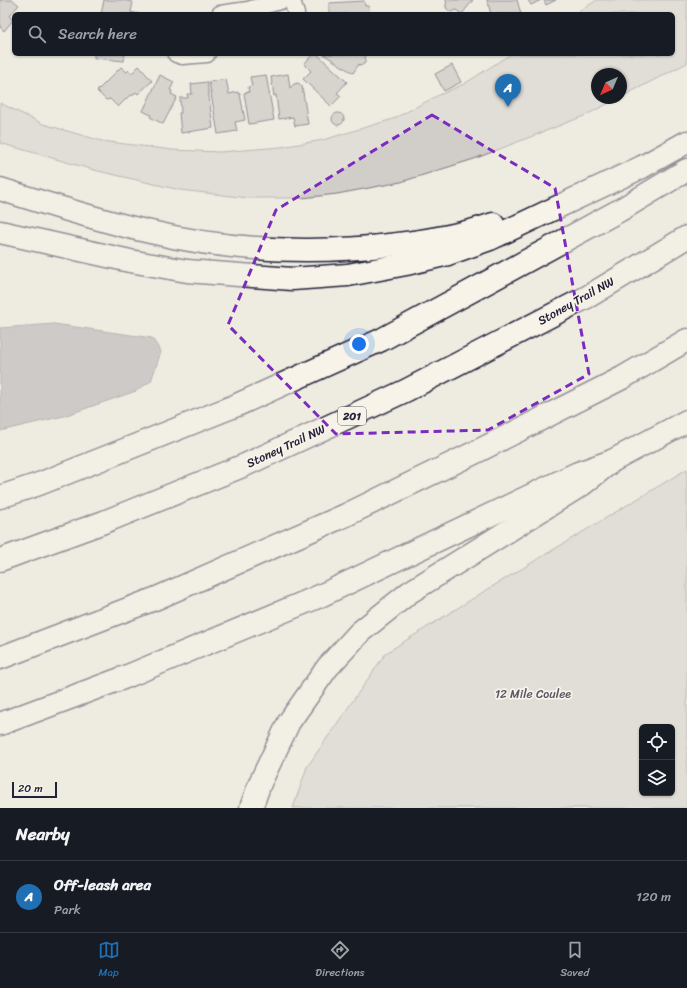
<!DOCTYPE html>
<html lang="en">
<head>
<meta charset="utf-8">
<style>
  :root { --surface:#171b24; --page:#242831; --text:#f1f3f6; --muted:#9ea1a6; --line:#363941; --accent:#1f6fb2 }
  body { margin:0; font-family:Sriracha,sans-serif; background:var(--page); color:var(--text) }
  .controls { position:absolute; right:12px; bottom:12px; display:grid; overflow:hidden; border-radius:6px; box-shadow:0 1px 3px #0004 }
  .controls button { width:36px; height:36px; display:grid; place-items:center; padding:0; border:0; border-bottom:1px solid var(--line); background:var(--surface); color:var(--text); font:20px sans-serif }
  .compass { position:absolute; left:591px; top:68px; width:36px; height:36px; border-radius:50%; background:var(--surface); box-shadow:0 1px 3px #0004; rotate:224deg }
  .scale { position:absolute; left:12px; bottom:10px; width:45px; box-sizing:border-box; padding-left:4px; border:2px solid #22223b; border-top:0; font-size:11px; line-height:14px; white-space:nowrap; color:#22223b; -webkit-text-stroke:3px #f7f3e8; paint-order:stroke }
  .you { position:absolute; left:359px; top:344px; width:14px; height:14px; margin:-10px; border:3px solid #fff; border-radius:50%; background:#1a73e8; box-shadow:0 0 0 6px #1a73e833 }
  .badge { display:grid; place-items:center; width:26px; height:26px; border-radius:50%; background:var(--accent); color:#fff; font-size:13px; font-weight:700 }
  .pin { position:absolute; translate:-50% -33px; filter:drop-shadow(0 1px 2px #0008) }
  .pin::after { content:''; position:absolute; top:21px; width:14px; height:12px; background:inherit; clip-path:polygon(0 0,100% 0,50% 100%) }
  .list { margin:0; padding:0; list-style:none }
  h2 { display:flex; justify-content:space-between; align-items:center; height:52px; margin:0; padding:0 16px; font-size:17px }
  h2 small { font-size:13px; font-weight:400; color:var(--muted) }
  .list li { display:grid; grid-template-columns:26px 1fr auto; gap:12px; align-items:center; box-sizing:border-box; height:72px; padding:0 16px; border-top:1px solid var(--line) }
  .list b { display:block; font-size:15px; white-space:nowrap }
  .list p { margin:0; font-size:13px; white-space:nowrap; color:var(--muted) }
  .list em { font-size:13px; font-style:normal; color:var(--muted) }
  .icon { flex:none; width:22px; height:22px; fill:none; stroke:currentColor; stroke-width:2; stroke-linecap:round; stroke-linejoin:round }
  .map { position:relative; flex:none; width:687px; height:808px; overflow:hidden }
  .search { position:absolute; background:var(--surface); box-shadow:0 1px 3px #0004; left:12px; right:12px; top:12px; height:44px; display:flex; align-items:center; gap:10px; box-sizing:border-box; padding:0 14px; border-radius:6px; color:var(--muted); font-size:15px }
  .sheet { height:124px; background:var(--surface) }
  nav { display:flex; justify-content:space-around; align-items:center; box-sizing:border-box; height:56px; border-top:1px solid var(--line); background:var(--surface); font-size:11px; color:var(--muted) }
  nav a { display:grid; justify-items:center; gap:2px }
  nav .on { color:var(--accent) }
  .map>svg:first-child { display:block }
  .green { fill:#d1cdc9; stroke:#7a7882; fill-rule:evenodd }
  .water { fill:#a6a3a6; stroke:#716f7b }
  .building { fill:#bbb8b7; stroke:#22223b }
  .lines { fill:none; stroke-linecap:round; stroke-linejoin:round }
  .minor-casing { stroke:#22223b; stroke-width:19 }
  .motorway-casing { stroke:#22223b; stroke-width:25 }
  .minor { stroke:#f7f3e8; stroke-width:16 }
  .motorway { stroke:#f7f3e8; stroke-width:22 }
  .marked { fill:none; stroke:#7b2cbf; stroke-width:3; stroke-dasharray:8 5; stroke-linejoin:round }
  .labels { text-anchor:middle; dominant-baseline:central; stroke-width:3.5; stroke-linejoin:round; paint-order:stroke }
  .shield { fill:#f7f3e8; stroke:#62616f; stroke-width:1 }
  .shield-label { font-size:11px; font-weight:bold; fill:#22223b }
  .street-label { font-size:12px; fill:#22223b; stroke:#f7f3e8 }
  .park-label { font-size:12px; fill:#575566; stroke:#f7f3e8 }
</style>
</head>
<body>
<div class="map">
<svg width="687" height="808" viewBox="0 0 687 808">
  <rect width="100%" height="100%" fill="#eeebe1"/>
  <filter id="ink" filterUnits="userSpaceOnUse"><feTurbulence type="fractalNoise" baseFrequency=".025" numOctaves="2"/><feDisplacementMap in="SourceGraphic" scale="8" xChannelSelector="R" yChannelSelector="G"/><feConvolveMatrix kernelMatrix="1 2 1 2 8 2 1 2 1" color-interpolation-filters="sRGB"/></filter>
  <g filter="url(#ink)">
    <g class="green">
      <polygon points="597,0 687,0 687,63 621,97 621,74 597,74 597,98 619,98 584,116 474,159 401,182 337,194 302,198 249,198 180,190 94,170 0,143 0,103 43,124 102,141 172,150 220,152 281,147 323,140 393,119 437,96 464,84 511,54 673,54 673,14 575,14"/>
      <path d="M687,469V808H293L307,767L386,653L480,594ZM642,727H672V793H642Z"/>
    </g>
    <polygon class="water" points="54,324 152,338 161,352 151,381 136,391 64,416 0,431 0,328"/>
    <g class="building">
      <polygon points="0,0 13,0 19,5 9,16 13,20 4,31 0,27"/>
      <polygon points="104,0 122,0 133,2 131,12 139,14 101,14"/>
      <polygon points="445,0 473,0 462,14 456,10 451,12 446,8 446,4 447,2"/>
      <polygon points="487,0 517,0 521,14 491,14"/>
      <polygon points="528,0 541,0 531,5"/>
      <polygon points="544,0 556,0 546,5"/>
      <polygon points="364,1 365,6 369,6 370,14 329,14 329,3"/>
      <polygon points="94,54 125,54 124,61 94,58"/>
      <polygon points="313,54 317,54 347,82 337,93 341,96 331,106 303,79 311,71 304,64"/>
      <polygon points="323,54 367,54 365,57 366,61 364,64 360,65 359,64 353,73"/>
      <polygon points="452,65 461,82 444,91 435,74"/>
      <polygon points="139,66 152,81 138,94 136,92 132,96 130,95 118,107 110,99 106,100 97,91 121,67 127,72 129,70 132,73"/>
      <polygon points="288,74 290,88 294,84 298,83 302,86 308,124 295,126 293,117 279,119 276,95 274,96 271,77"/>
      <polygon points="160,75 174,82 170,90 172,91 171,94 177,97 163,124 150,117 151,115 143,111"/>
      <polygon points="266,75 274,120 249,124 244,93 249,92 248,87 252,86 250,77"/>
      <polygon points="226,79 229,94 237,92 240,94 245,120 235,122 237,131 218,134 209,82"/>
      <polygon points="207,82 213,128 181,133 179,113 181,113 180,98 188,98 187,94 192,94 191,84"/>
      <circle cx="338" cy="119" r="6"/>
    </g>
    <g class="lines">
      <g class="minor-casing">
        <g id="minor">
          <polyline points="292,0 296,14"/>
          <polyline points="220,14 248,10 283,0"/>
          <polyline points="176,54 182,56 207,54"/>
        </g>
      </g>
      <g class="motorway-casing">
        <g id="motorway">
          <path d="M0,189C48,204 97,220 146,231C229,251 314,255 398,244C430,240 463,235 493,224"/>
          <polyline points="0,232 130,261 187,271 292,279 348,275 406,264 448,254 490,239 642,167 687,142"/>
          <polyline points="0,497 39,484 237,405 381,340 622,209 687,170"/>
          <polyline points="0,560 104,522 245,465 405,391 589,296 687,237"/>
          <polyline points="0,658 157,598 346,515 478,451 622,378 687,340"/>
          <polyline points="0,724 123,678 320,596 578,473 612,461"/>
          <polyline points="251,808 260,783 289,722 327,668 360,632 410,592 583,484 612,461 687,421"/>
        </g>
      </g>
      <use href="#minor" class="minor"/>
      <use href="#motorway" class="motorway"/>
    </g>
  </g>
  <path d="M0 0H687V808H0ZM432,115L555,188L589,374L488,430L336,434L228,325L276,210Z" fill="#eeebe1" fill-opacity=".55" fill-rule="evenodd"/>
  <path class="marked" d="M432,115L555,188L589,374L488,430L336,434L228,325L276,210Z"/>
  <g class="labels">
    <rect class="shield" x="338" y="407" width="28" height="18" rx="3"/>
    <g class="shield-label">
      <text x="352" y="416">201</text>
    </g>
    <g class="street-label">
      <text transform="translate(576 301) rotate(-29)">Stoney Trail NW</text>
      <text transform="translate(286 446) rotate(-25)">Stoney Trail NW</text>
    </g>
    <g class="park-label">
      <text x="533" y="694">12 Mile Coulee</text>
    </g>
  </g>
</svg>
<div class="controls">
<button><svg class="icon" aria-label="locate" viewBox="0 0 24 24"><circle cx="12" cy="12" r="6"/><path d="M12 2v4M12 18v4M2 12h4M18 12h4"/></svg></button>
<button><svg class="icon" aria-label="layers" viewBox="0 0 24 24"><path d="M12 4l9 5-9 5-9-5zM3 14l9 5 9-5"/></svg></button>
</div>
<svg class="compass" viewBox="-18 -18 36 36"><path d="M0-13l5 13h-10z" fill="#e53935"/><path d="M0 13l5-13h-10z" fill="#9ea1a6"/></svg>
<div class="scale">20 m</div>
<div class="you"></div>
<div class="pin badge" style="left:508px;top:107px">A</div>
<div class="search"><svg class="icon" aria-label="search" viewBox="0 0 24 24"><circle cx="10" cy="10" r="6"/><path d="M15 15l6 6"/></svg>Search here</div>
</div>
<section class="sheet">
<h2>Nearby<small></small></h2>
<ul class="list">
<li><span class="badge">A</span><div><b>Off-leash area</b><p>Park</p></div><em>120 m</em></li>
</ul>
</section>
<nav>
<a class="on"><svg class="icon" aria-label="map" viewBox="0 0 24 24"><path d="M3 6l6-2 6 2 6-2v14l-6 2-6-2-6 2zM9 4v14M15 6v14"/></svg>Map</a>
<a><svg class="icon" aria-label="directions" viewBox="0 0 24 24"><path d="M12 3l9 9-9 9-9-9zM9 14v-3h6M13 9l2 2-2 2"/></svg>Directions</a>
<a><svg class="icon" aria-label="saved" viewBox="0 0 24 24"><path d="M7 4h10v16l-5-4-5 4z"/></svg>Saved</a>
</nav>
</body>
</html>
